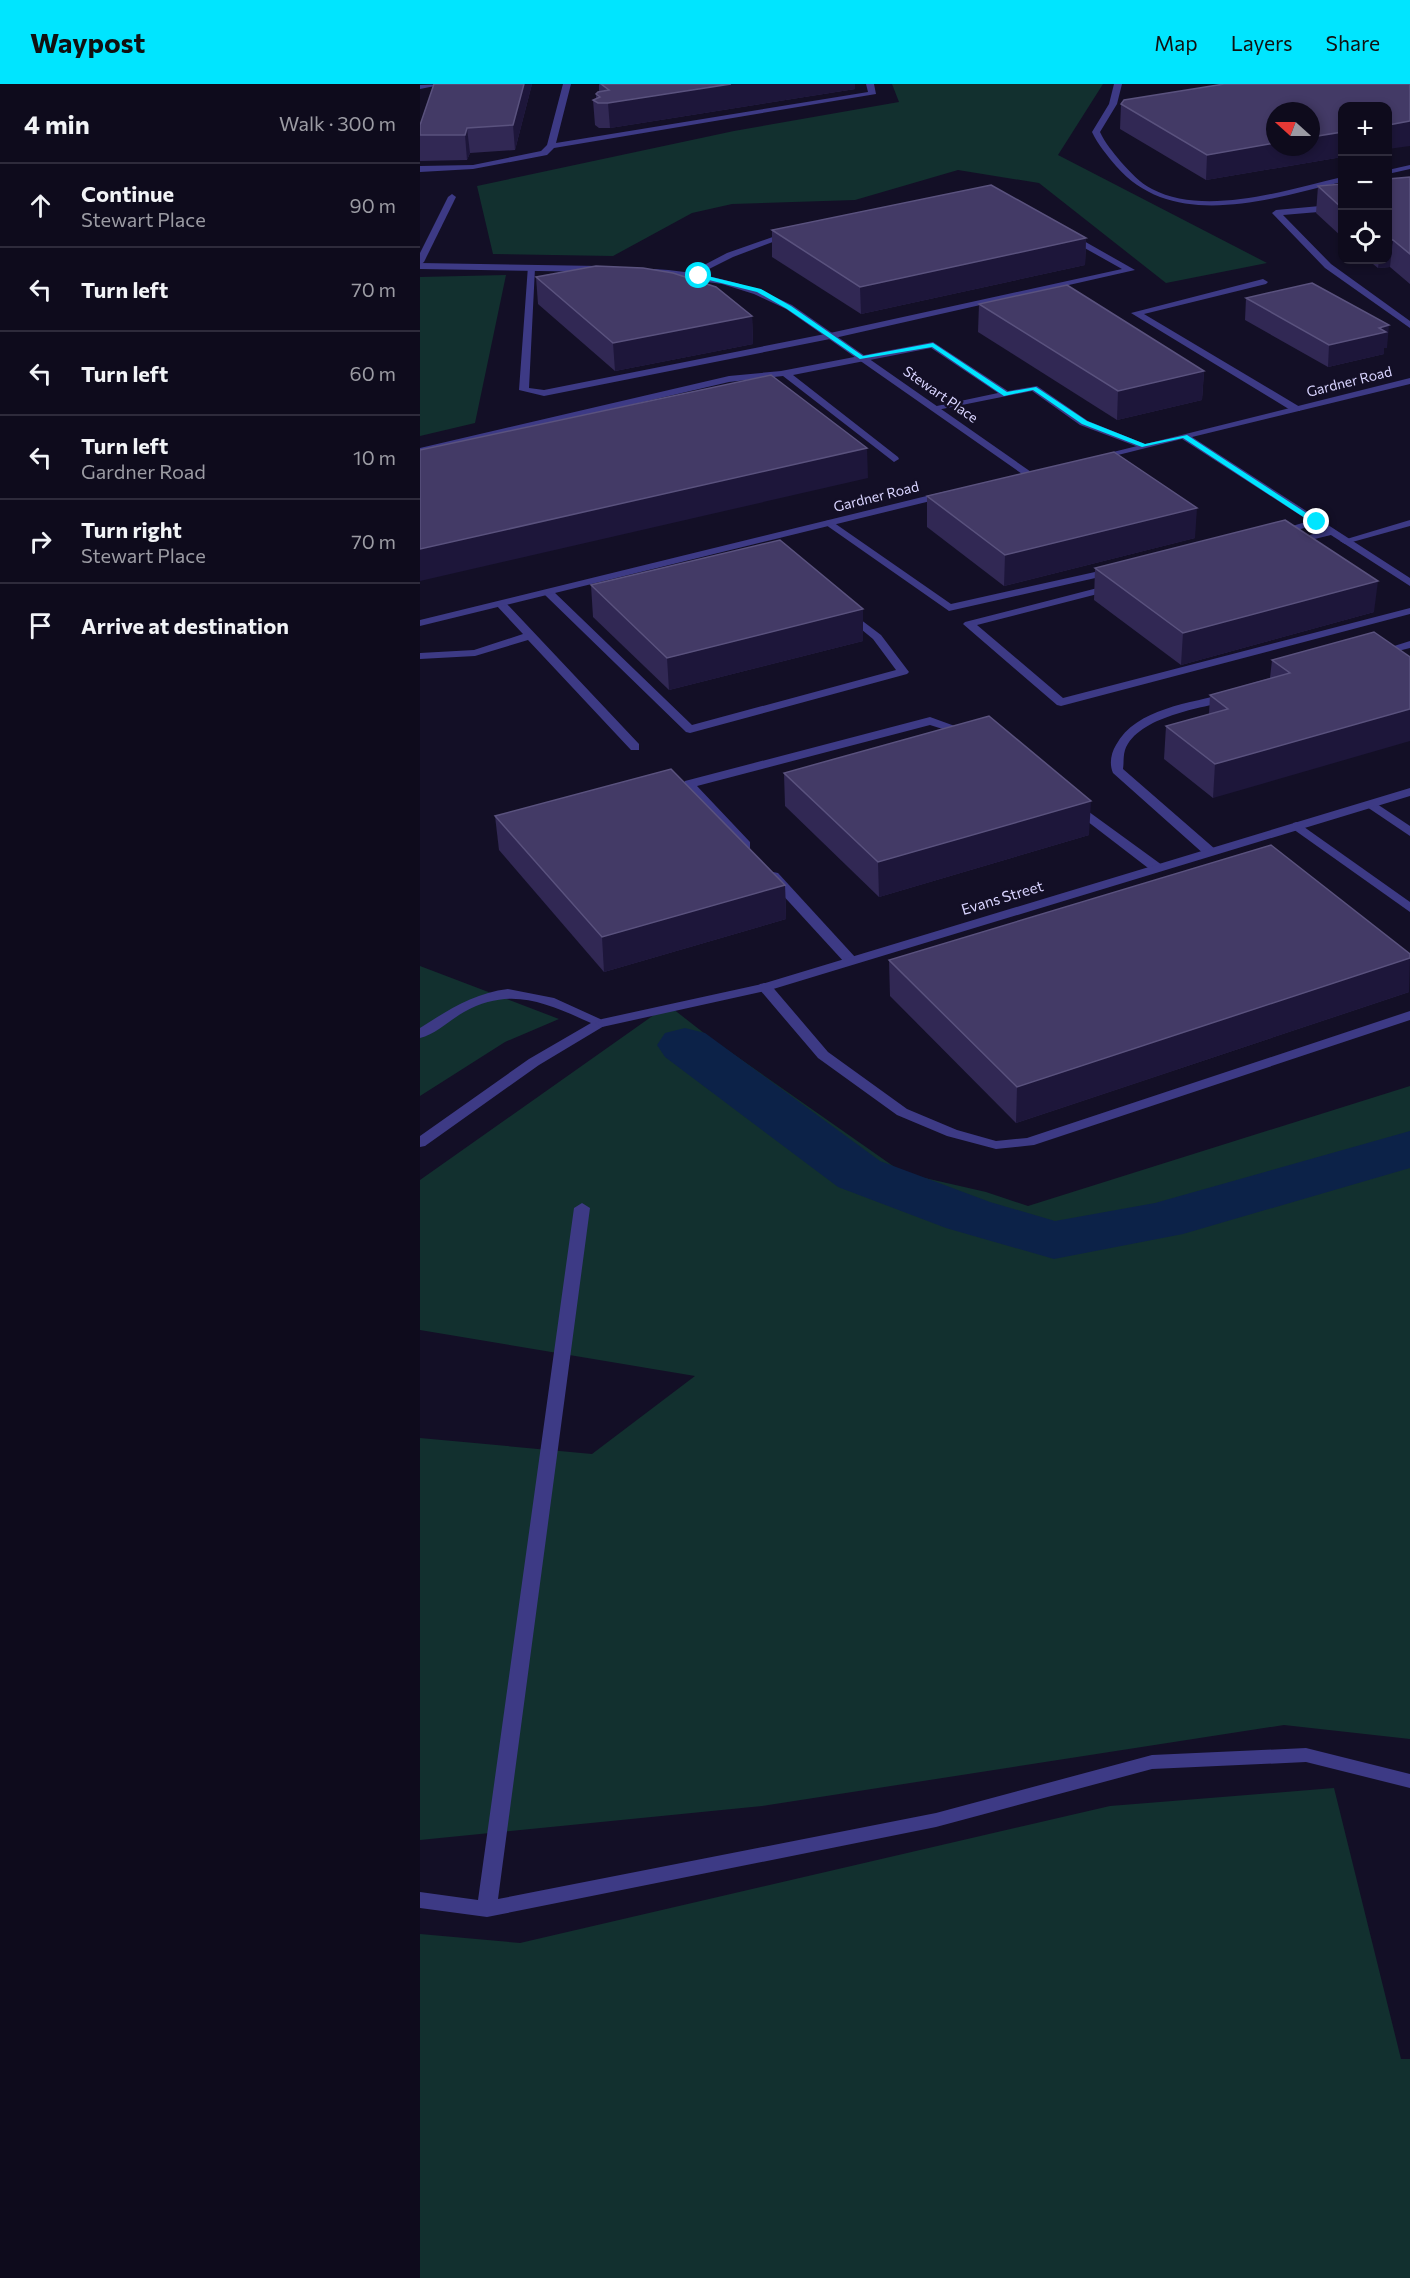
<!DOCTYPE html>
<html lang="en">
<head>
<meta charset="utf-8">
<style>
  :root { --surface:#0e0b1c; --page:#171425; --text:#f1f3f6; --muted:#9b9ba3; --line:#2e2b3b; --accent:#00e5ff }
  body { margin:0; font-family:Commissioner,sans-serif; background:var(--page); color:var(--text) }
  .controls { position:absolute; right:18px; top:18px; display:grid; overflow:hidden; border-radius:12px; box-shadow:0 3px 9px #0003 }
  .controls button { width:54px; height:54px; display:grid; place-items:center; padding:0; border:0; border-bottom:2px solid var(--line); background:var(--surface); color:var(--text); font:30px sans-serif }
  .compass { position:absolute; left:846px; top:18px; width:54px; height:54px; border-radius:50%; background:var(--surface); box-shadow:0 3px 9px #0003; rotate:291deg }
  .stop { position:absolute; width:18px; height:18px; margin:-14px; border:4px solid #00e5ff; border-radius:50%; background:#fff }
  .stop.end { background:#00e5ff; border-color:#fff; box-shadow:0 2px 6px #0008 }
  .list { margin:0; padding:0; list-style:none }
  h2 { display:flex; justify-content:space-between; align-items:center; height:78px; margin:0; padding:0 24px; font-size:26px }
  h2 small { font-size:20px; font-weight:400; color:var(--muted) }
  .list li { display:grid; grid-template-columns:39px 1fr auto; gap:18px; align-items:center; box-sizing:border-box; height:84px; padding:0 24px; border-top:2px solid var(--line) }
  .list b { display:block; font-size:22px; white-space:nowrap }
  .list p { margin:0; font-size:20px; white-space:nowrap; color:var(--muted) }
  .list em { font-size:20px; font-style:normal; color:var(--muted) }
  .icon { flex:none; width:33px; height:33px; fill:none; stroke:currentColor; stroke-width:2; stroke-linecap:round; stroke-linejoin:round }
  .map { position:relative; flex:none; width:990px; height:2194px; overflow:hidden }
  header { display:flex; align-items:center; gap:36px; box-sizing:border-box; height:84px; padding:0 30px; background:var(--accent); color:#111 }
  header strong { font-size:28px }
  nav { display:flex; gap:33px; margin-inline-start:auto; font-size:21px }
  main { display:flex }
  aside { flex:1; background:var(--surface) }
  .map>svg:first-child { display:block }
  .green { fill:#12302f }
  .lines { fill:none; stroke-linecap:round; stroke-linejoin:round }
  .river { fill:#0c2248; fill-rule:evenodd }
  .lane { fill:#3d3a85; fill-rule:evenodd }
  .street { fill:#3d3a85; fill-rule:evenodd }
  .wall { fill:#312854 }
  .shaded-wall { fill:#1d163a }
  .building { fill:#433a66; stroke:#5a527e; stroke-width:1.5 }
  .route { fill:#00e5ff }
  .labels { text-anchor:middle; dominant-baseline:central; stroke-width:5; stroke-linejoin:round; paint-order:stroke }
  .far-street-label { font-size:14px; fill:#d9d4ff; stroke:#130f26 }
  .street-label { font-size:15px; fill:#d9d4ff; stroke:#130f26 }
</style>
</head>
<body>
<header>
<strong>Waypost</strong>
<nav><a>Map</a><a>Layers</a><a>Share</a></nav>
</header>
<main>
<aside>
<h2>4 min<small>Walk · 300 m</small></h2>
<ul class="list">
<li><svg class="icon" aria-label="ahead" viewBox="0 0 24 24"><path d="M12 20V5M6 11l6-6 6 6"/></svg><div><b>Continue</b><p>Stewart Place</p></div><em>90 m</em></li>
<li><svg class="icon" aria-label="left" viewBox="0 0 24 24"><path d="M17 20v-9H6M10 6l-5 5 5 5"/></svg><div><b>Turn left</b></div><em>70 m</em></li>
<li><svg class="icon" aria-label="left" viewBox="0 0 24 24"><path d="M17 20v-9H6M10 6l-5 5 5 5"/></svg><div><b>Turn left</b></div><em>60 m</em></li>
<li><svg class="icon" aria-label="left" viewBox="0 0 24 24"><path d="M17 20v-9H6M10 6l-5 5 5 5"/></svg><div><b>Turn left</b><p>Gardner Road</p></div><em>10 m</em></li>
<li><svg class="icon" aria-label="right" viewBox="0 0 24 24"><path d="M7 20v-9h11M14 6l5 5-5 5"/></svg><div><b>Turn right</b><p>Stewart Place</p></div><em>70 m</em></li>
<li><svg class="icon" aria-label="arrive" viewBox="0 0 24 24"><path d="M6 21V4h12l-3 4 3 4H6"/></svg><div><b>Arrive at destination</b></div></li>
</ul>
</aside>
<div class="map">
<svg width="990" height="2194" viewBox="0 0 990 2194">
  <rect width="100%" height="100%" fill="#130f26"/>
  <g class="green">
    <polygon points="472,0 683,0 638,71 847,179 746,199 619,99 538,86 435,116 312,120 272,129 193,172 73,170 57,102 314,47 479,18"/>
    <polygon points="86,191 55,339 0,352 0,193"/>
    <polygon points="0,882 139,935 85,958 0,1012"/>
    <polygon points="248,921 289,953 483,1089 566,1108 608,1122 990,1002 990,1655 864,1641 342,1722 0,1756 0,1354 172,1370 275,1292 0,1246 0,1096"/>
    <polygon points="914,1704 981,1975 990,1975 990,2194 0,2194 0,1850 100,1859 690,1722"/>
  </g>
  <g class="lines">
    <polygon class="river" points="265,944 285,949 460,1077 570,1118 635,1137 735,1119 990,1047 990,1084 763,1150 634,1175 526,1144 418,1103 245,973 237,961 245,949"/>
    <g class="lane">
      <polygon points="25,0 0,5 0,1"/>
      <polygon points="143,0 151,0 136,59 448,8 446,0 454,0 456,10 134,64 127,71 53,85 0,88 0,82 53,81 121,67 127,61"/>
      <path d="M694,0H702L697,20L680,48C685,59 693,68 701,78C710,88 720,99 732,105C785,133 867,106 922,93V98C850,115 753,148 696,82C687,71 678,61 672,48L689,20Z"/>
      <polygon points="990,81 990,85 968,90 968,86"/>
      <polygon points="32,110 36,113 4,178 0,181 0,169 28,113"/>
      <polygon points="922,120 922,126 863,131 911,180 990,237 990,244 905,184 852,129 856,126"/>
      <polygon points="367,148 374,150 313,173 273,193 265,191 307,169"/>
      <polygon points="648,148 715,186 410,255 124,312 99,306 108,182 115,184 109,304 124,306 410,249 702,185 645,153 645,149"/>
      <polygon points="843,195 848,198 846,200 724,230 880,323 880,327 872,327 711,229"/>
      <polygon points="513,258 588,307 617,302 668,337 730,362 721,364 660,341 612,307 512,327 512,323 578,309 511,264 373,291 478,373 479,375 474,378 363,292 309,298 0,370 0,364 309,292 361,287"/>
      <polygon points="896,435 900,436 900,440 857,451 852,448"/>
      <polygon points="410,436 531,520 693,484 698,487 693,490 529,527 406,441 406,437"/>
      <polygon points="990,436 990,442 925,460 920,457"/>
      <polygon points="911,445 915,446 915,450 870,461 865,458"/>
      <polygon points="693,500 699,503 697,505 557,541 643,614 990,524 990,530 641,622 637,621 543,540 545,538"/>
      <polygon points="129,506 133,507 272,641 476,586 453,555 424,531 424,527 428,526 461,551 489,588 487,590 270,649 266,648 125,511 125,507"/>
      <polygon points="82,518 86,519 219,660 219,666 211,666 108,556 55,572 0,575 0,569 54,566 103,550 76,521"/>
      <polygon points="990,557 990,564 958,572 952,569"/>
      <path d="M809,609L813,610V616C782,624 718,632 705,666C703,672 704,679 703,685L795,765L796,768L790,772L785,771L693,689C689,680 691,669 696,661C716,624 771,619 809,609Z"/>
      <polygon points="510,633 554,649 548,653 510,641 277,702 330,758 330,764 320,764 263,700 265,697"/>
      <polygon points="951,716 990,742 990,752 947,723 945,720"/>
      <polygon points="654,717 742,781 743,784 742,787 732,787 650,724 648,721"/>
      <polygon points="877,738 990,818 990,828 873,745 873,739"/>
      <polygon points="353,788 358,789 435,873 437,876 435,879 425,879 348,795 347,792 348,789"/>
      <polygon points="345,899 350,900 408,968 487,1025 537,1046 576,1057 607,1054 990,927 990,936 614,1061 576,1065 527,1052 477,1031 398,974 340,906 338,903 340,900"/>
      <path d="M88,905L134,914L189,939L119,981L5,1062L0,1063V1052L109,975L171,939C126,919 91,902 44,928C30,936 16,950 0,954V944C28,926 54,909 88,905Z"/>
      <polygon points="162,1119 170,1124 78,1815 516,1729 732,1671 886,1664 990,1690 990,1704 886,1678 732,1685 516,1743 67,1833 0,1824 0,1808 58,1816 154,1124"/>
    </g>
    <g class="street">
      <polygon points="0,179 180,182 184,185 180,188 0,185"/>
      <path d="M234,185C283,188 328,199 372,221L614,390L605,392L366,225L334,210L302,200L231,190L229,188Z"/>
      <polygon points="990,294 990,300 772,353 990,494 990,502 762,355 678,376 673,373"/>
      <polygon points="527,407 531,408 531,412 0,542 0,536"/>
      <polygon points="990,704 990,712 350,906 182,943 175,939 182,935 342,900"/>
    </g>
  </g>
  <g class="wall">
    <polygon points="14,0 112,0 95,66 50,69 47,76 0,77 0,41"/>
    <polygon points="179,0 435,0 435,5 190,44 179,44 175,41 173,16 176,15 176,10 179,8"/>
    <polygon points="701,20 922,22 922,73 786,96 700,45"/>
    <polygon points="990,93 990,200 970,183 958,184 948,176 968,176"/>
    <polygon points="922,100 922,153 896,129 898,102"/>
    <polygon points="352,146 666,154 665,181 441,230 352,173"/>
    <polygon points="116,193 332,232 333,260 195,287 118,220"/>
    <polygon points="826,214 967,264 964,264 964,270 908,283 825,236"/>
    <polygon points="559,220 784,287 782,316 697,336 558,248"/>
    <polygon points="507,412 775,454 584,502 507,443"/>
    <polygon points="675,484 954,528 761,581 674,516"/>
    <polygon points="171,501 443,525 443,557 249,606 173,533"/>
    <polygon points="990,573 793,714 744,675 746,642 789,630 790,611 850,594 852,576"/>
    <polygon points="364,689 669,751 459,813 365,722"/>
    <polygon points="75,732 365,801 366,835 184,888 79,766"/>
    <polygon points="469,876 989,908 596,1039 470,912"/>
  </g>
  <g class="shaded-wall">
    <polygon points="104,0 112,0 95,66 93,41"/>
    <polygon points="311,0 435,0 435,5 190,44 188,19"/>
    <polygon points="990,37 990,62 968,65 968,41"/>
    <polygon points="47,44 50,69 47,76 45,51"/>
    <polygon points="922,48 922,73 786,96 787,71 855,59 855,63 891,63 891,53"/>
    <polygon points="666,154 665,181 441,230 440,203"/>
    <polygon points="968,156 973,156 970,183 958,184 959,176 968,176"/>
    <polygon points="332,232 333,260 195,287 193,259"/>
    <polygon points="969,241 967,264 964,264 964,270 908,283 909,261 959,244"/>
    <polygon points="784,287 782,316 697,336 698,307"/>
    <polygon points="447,364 448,394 0,497 0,465"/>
    <polygon points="777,424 775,454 584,502 585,471"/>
    <polygon points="958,497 954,528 761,581 763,549"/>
    <polygon points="443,525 443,557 249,606 247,574"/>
    <polygon points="990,625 990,657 793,714 795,680"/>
    <polygon points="671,717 669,751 459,813 458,778"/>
    <polygon points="365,801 366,835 184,888 182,853"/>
    <polygon points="990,874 989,908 596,1039 597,1003"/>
  </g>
  <g class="building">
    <polygon points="14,0 104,0 93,41 47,44 45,51 0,51 0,41"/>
    <polygon points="181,0 311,0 188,19 178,19 173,16 180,13 176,10 178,8 189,6"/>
    <polygon points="804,0 990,0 990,37 968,41 968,22 922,22 922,48 891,53 891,27 855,27 855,59 787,71 701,20 704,16"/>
    <polygon points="990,93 990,170 973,156 968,156 968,95"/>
    <polygon points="922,100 922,124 898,102"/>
    <polygon points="571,101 666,154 440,203 352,146"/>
    <polygon points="176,182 223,184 253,189 296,203 332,232 193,259 116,193"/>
    <polygon points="892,199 969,241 959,244 966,248 909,261 826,214"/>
    <polygon points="647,201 784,287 698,307 559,220"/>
    <polygon points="351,291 447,364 0,465 0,366"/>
    <polygon points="694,368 777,424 585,471 507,412"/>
    <polygon points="865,436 958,497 763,549 675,484"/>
    <polygon points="360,456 443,525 247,574 171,501"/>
    <polygon points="954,548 990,573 990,625 795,680 746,642 808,625 790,611 870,589 852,576"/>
    <polygon points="569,632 671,717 458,778 364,689"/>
    <polygon points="251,685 365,801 182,853 75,732"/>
    <polygon points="851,761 990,870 990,874 597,1003 469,876"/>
  </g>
  <polygon class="route" points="279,190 341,205 371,222 443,272 513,259 587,308 616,303 667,337 725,360 767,351 900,438 894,440 763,354 722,363 662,340 613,306 584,312 512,263 440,275 367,225 337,208 277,193"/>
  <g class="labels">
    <g class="far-street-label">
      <text transform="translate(929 297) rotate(-14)">Gardner Road</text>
      <text transform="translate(521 310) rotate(35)">Stewart Place</text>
      <text transform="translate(456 412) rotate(-14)">Gardner Road</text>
    </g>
    <g class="street-label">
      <text transform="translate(582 813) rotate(-17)">Evans Street</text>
    </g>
  </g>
</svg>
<div class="controls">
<button>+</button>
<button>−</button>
<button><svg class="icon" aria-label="locate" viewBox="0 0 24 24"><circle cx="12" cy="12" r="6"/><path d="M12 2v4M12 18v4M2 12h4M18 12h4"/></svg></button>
</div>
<svg class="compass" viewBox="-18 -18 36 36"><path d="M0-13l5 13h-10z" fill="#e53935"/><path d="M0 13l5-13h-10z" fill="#9b9ba3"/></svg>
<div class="stop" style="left:279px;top:192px"></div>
<div class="stop end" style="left:897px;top:438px"></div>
</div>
</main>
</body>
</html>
